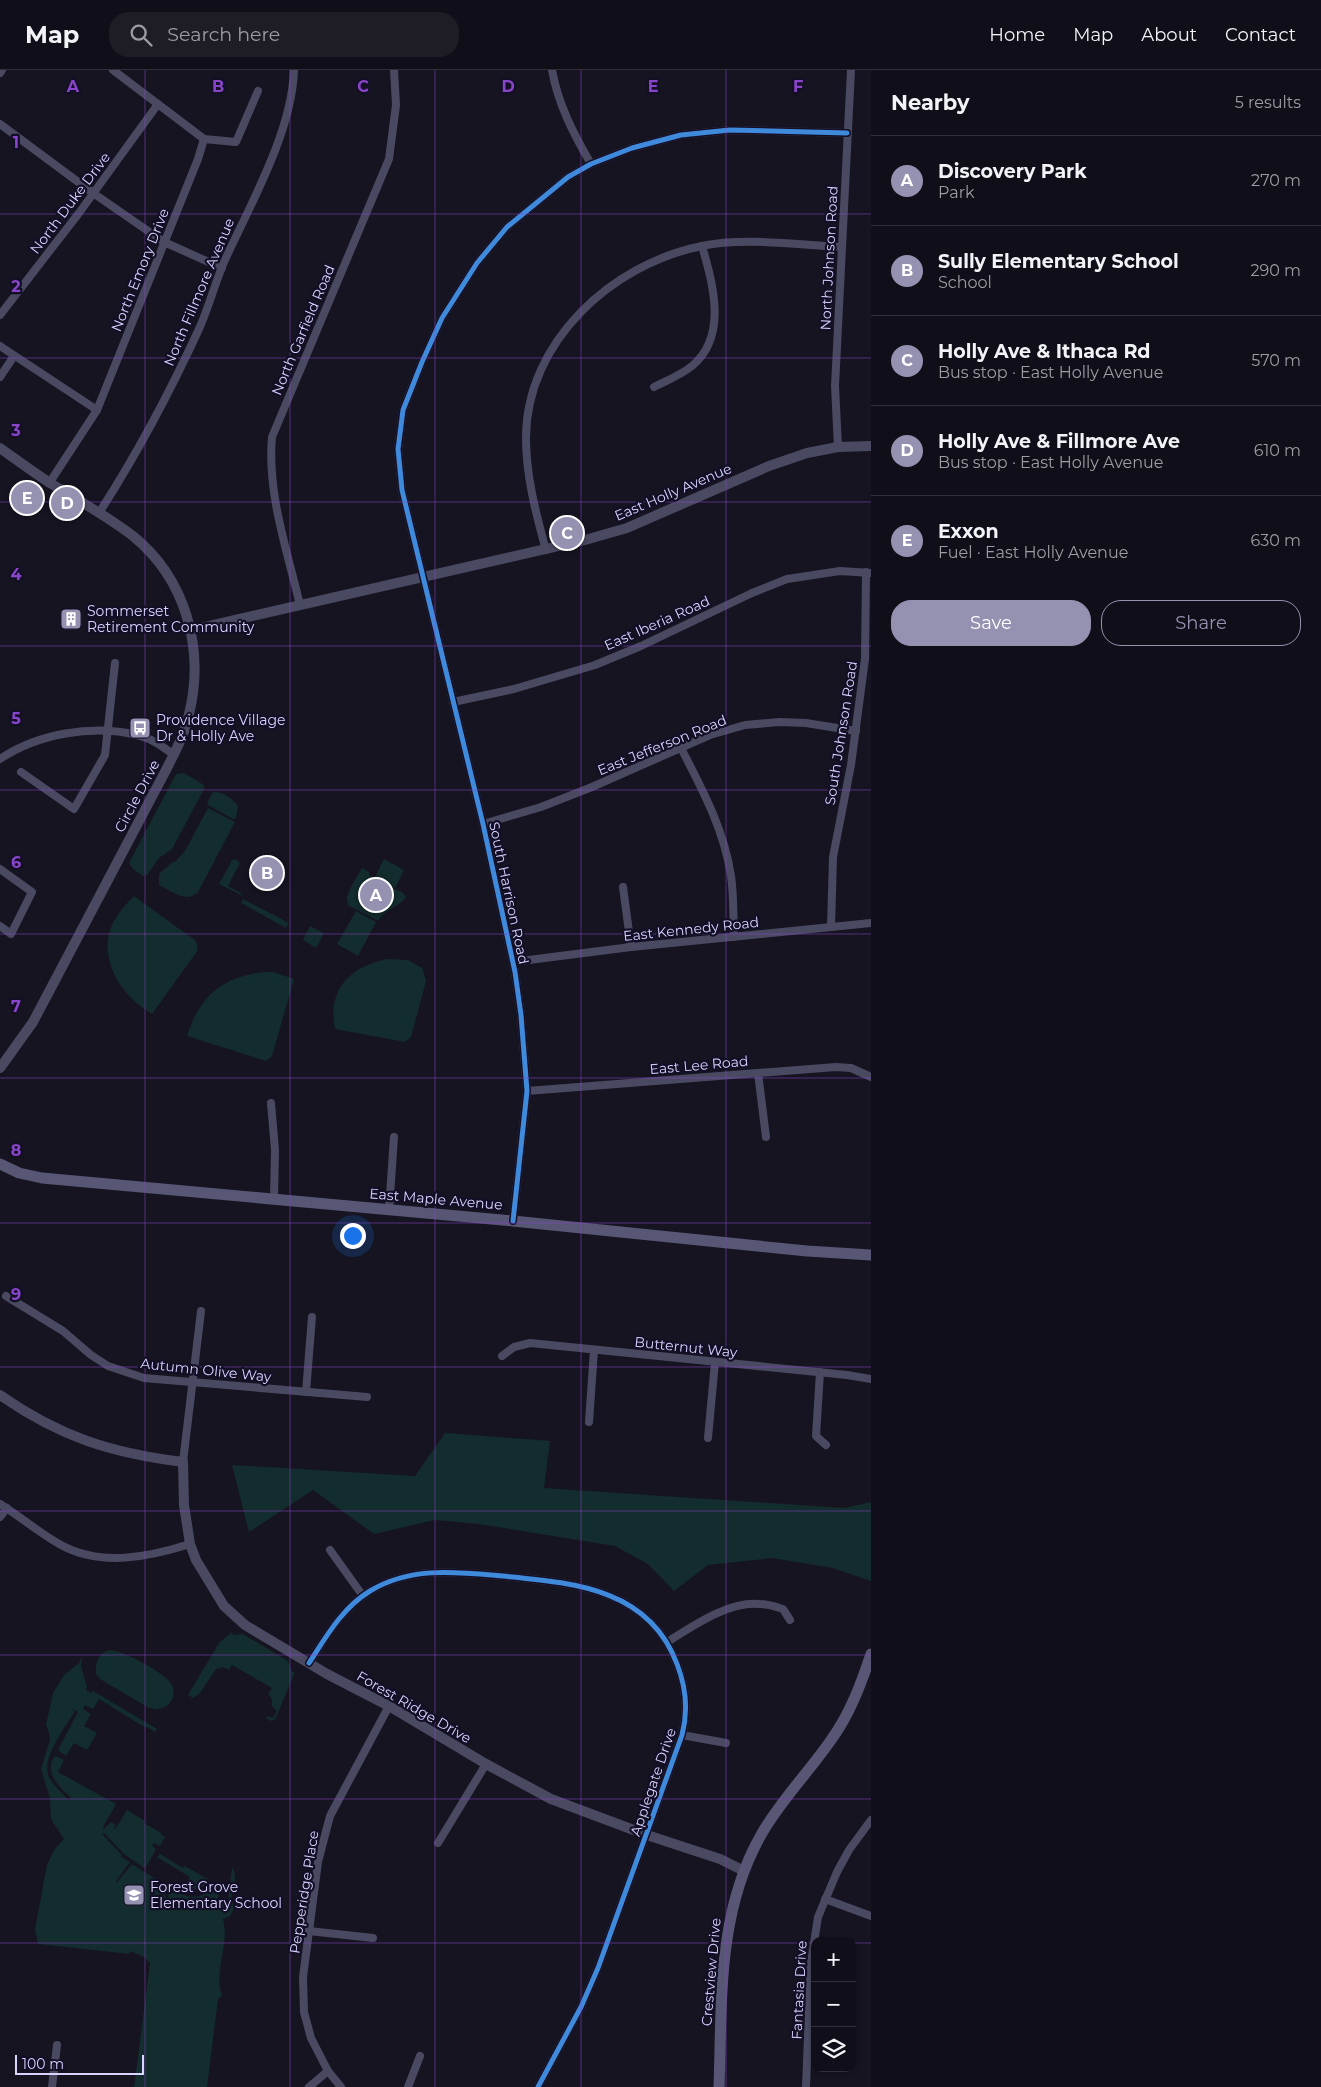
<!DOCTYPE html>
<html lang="en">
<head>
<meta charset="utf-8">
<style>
  :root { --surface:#100f19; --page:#1e1d26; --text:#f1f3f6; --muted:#9c9ca2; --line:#302f38; --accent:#9591b1 }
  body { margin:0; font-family:Montserrat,sans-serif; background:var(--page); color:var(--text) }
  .controls { position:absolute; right:15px; bottom:15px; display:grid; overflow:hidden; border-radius:10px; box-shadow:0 1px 4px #0004 }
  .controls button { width:45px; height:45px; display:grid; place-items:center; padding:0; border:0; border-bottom:1px solid var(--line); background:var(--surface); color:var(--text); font:25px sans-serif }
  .scale { position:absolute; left:15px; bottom:12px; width:129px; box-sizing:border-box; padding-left:5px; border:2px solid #d9d4ff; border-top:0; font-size:14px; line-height:18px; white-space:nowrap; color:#d9d4ff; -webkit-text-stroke:4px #130f26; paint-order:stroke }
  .you { position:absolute; left:352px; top:1165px; width:18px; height:18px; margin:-12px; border:4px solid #fff; border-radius:50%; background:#1a73e8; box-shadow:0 0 0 8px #1a73e833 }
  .badge { display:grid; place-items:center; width:32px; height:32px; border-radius:50%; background:var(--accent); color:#fff; font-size:16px; font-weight:700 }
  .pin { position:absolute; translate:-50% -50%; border:2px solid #fff; box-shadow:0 1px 5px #0006 }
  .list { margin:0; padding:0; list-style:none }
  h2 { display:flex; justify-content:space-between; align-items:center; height:65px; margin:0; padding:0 20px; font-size:21px }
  h2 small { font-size:16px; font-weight:400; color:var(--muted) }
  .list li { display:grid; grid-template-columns:32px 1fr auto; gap:15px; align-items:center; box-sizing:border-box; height:90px; padding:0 20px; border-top:1px solid var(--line) }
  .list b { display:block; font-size:19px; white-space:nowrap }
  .list p { margin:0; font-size:16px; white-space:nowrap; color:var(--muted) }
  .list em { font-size:16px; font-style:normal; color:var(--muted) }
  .actions { display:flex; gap:10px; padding:15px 20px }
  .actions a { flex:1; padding:11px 0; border:1px solid var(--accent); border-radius:20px; text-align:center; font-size:18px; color:var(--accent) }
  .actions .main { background:var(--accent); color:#fff }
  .icon { flex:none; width:28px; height:28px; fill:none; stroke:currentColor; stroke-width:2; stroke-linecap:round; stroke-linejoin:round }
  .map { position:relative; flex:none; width:871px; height:2017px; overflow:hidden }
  header { display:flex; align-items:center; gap:30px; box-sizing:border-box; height:70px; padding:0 25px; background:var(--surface); border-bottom:1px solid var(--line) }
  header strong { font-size:24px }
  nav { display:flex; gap:28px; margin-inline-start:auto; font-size:18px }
  .search { width:350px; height:45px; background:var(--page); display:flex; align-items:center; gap:12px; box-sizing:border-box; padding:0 18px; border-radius:20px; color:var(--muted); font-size:19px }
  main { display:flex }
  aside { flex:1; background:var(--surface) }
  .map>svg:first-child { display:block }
  .green { fill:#132c2d }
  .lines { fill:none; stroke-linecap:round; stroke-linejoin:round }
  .minor { stroke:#4a4962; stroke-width:8 }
  .tertiary { stroke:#4a4962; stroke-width:10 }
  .secondary { stroke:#575674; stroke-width:11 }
  .cycleway-casing { stroke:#130f26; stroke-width:8 }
  .cycleway { stroke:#408adc; stroke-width:5 }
  .grid { fill:none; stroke:#8945c9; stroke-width:1; stroke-opacity:0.55 }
  .labels { text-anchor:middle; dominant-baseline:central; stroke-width:4.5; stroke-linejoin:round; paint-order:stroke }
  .street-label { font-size:14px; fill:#d9d4ff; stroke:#130f26 }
  .poi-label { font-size:14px; fill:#d9d4ff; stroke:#130f26; text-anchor:start }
  .grid-label { font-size:16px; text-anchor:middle; font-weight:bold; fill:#8945c9; stroke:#130f26; stroke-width:4.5; stroke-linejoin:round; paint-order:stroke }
</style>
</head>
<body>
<header>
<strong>Map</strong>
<div class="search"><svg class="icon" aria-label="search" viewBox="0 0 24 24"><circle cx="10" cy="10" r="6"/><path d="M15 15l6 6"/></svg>Search here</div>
<nav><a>Home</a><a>Map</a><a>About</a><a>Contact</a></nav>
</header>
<main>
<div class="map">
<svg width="871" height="2017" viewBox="0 0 871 2017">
  <rect width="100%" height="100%" fill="#161421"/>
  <g class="green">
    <polygon points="184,703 204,715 204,719 172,779 159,788 147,805 143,806 133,799 129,793 176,704"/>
    <path d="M213,722C223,721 233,729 238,736L236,748L233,749L208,735L207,733Z"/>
    <path d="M208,738L235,752L198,822C186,834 172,821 159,815V804L174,791L175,792L185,781Z"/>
    <polygon points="235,789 240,793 228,816 241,823 241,825 219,814 232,790"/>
    <polygon points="384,789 404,800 395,818 375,807"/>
    <path d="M362,798L369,802L370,806L403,823L406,827C400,837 385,839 378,851L348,835L347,827L351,817Z"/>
    <path d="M134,826L196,871L198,880L152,944C126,929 104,900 108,868C111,850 123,837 134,826Z"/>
    <polygon points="243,829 289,853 286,858 241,833"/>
    <polygon points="356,841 376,852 358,886 337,874"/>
    <polygon points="310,856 324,863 316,878 303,870"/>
    <path d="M387,889L408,890L422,898L426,911L411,967L405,972L335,959C327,920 349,897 387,889Z"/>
    <path d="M262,902H273L294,909L272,986L266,991L187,966C199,927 221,908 262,902Z"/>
    <polygon points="445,1363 550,1371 544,1418 844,1438 871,1432 871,1511 833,1498 772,1488 708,1495 674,1521 648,1494 615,1476 479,1454 435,1450 374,1464 313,1420 249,1462 232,1395 415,1406"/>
    <polygon points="232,1562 233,1565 243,1564 288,1591 292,1602 295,1602 275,1650 271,1651 266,1648 268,1646 273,1648 277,1641 272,1636 272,1629 268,1624 272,1618 232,1595 229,1600 223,1597 216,1599 200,1623 193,1628 188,1625 219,1573"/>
    <path d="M109,1580C122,1580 166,1603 172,1615C179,1631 163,1643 149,1638L100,1609L96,1604C95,1592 98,1584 109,1580Z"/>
    <path d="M82,1586L81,1596L87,1617L86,1620L92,1623L93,1621L157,1659L155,1662L147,1657L146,1658L99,1629L93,1639L85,1635L83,1639L91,1644L84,1656L97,1663L87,1680L74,1673L66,1686L58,1680L78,1642L70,1637L75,1641C65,1658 39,1690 50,1709C55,1717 63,1724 69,1730L71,1728C60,1717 44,1704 54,1687L56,1686L64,1690L58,1702L116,1734L103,1757L104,1759L111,1752L116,1755L114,1757L116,1758L127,1740L145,1751L144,1753L161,1763V1765L165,1767L160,1776L154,1773L152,1776L156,1779L146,1797L144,1798L124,1784L104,1763L102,1764L122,1785L120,1786L130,1792L116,1811L117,1812L132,1794L165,1815L166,1838L163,1841L169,1837L168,1817C180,1824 191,1831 205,1824C210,1821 213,1816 217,1814L219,1819L218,1829L228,1831L232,1798L234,1799L236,1819L233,1820L231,1829L234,1838L230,1846L223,1849C230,1874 213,1902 222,1925L218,1929L207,2017H134L150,1893L144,1887L130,1881V1884L38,1874L35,1859L47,1795L54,1780L64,1769L51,1749L50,1728L41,1699L50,1670L49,1662L46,1655L53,1623L64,1605L79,1593Z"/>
    <path d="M160,1784L183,1798L185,1796L209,1810C204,1818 195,1822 186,1819L184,1817L190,1807L157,1787Z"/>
  </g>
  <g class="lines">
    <g class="minor">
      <polyline points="113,0 204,69"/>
      <path d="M552,0C558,34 574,65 591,94"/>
      <polyline points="0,3 2,0"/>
      <polyline points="0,54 93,123 164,172 222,198"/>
      <polyline points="204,69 236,72 258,21"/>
      <polyline points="0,245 79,143 158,34"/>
      <polyline points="0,276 97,340"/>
      <polyline points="0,307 14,286"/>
      <path d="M654,317C666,311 681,305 692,296C728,266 713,214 702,176"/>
      <polyline points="838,377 835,316 851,0"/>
      <polyline points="50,412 97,340 198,89 204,69"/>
      <path d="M99,443C137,384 170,322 199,259C209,237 215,213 224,192C250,135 292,62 294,0"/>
      <path d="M546,480C536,444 526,406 526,368C526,272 612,194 702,176C744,167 798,175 842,177"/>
      <path d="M300,535C287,480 267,423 272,367L389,89L396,35L394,0"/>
      <polyline points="453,632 514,619 595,595 641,576 752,523 787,509 840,501 871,503"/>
      <path d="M681,678C702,719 724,759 731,806C734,826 733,847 734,867"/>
      <path d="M0,689C37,664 92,654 137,665C151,668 162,676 174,685"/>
      <polyline points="21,702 74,739 105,685 115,593"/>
      <polyline points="483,754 541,737 592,717 710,665 745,655 780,652 806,653 856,661"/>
      <polyline points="0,799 32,822 11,864 0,856"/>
      <polyline points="623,817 631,877"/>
      <polyline points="831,857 833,787 851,695 865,589 866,502"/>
      <polyline points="513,892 631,877 871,853"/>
      <polyline points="758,1003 766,1067"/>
      <polyline points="527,1021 836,997 851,998 871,1007"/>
      <polyline points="271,1033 275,1080 274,1129"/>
      <polyline points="389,1140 394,1067"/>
      <polyline points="513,1151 527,1021 521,945 515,902 483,754 402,420 398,379 403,340 422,292 442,248 477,193 507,157 568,107 591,94 632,78 681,65 730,60 847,63"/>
      <polyline points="6,1226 63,1261 91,1285 108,1296 144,1308 367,1327"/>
      <polyline points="502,1286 514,1277 530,1273 847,1305 871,1309"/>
      <polyline points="820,1302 816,1366 826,1375"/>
      <polyline points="306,1322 312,1247"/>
      <polyline points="589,1352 594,1280"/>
      <polyline points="708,1368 715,1292"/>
      <polyline points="183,1392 201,1241"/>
      <path d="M0,1434C21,1447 39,1463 61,1475C101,1497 149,1487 190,1474"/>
      <polyline points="0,1447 7,1438"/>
      <polyline points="330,1480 363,1526"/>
      <path d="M667,1572C693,1556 728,1531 760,1534C768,1534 776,1537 783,1539L790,1550"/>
      <path d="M309,1593C326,1567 342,1538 370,1521C411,1496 457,1502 503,1506C573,1513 649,1518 677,1594C686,1617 688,1642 682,1665L598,1898L581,1937L538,2017"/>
      <polyline points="682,1665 726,1673"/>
      <polyline points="438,1773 486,1694"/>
      <polyline points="825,1829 871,1846"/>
      <polyline points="309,1861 373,1868"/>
      <polyline points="52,2017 57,1975"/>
      <polyline points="309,2017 328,2001"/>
      <polyline points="341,2017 328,2001 311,1968 304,1942 303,1907 318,1792 330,1746 389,1636"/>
      <polyline points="408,2017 420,1986"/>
      <polyline points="806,2017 811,1892 818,1847 837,1802 849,1780 871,1750"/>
    </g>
    <g class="tertiary">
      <path d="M0,378C17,390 33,402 50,413C78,430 107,446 133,466C186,509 205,579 189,644C185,664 175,682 166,700L33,952L0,998"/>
      <polyline points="191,560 585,470 627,458 769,396 807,383 838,377 871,376"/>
      <path d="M0,1325C60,1367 111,1383 183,1392L184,1435L190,1474L196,1490L224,1536L245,1555L327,1604L389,1636L486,1694L551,1729L647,1765L720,1789L744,1801"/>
    </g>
    <g class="secondary">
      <polyline points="0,1094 19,1103 42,1108 513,1151 807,1181 871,1185"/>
      <path d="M719,2017C722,1931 717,1842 761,1765C780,1731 809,1702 831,1670C850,1644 861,1614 871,1584"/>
    </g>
    <g class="cycleway-casing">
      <g id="cycleway">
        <polyline points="513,1151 527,1021 521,945 515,902 483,754 402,420 398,379 403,340 422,292 442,248 477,193 507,157 568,107 591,94 632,78 681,65 730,60 847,63"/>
        <path d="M309,1593C326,1567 342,1538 370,1521C411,1496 457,1502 503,1506C573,1513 649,1518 677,1594C686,1617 688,1642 682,1665L598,1898L581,1937L538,2017"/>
      </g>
    </g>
    <use href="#cycleway" class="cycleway"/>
  </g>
  <path class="grid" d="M145,0V2017M290,0V2017M435,0V2017M581,0V2017M726,0V2017M0,144H871M0,288H871M0,432H871M0,576H871M0,720H871M0,864H871M0,1008H871M0,1153H871M0,1297H871M0,1441H871M0,1585H871M0,1729H871M0,1873H815M852,1873H871"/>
  <defs>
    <g id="building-square" transform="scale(1.125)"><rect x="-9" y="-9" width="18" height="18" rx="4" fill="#9591b1" stroke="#130f26"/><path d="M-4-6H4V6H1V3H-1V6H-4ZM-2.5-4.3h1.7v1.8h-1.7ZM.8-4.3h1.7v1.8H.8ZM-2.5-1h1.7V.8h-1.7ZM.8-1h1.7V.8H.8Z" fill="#fff"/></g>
    <g id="bus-square" transform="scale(1.125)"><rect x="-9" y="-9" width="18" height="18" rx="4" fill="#9591b1" stroke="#130f26"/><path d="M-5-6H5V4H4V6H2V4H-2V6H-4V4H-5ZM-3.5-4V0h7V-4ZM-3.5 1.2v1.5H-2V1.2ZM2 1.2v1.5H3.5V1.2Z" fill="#fff"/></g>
    <g id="school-square" transform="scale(1.125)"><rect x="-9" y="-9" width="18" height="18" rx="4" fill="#9591b1" stroke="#130f26"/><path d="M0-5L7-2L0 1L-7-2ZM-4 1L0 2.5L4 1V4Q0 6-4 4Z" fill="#fff"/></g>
  </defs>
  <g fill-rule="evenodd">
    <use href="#building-square" x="71" y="549"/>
    <use href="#bus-square" x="140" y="658"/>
    <use href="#school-square" x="134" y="1825"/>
  </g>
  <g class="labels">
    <g class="street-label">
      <text transform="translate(70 133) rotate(-53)">North Duke Drive</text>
      <text transform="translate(829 188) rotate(-87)">North Johnson Road</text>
      <text transform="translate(140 200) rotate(-68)">North Emory Drive</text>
      <text transform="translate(199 222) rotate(-67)">North Fillmore Avenue</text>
      <text transform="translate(303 260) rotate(-67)">North Garfield Road</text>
      <text transform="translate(673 422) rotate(-23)">East Holly Avenue</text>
      <text transform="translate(657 553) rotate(-24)">East Iberia Road</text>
      <text transform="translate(841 663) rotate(-81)">South Johnson Road</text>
      <text transform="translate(662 675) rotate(-22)">East Jefferson Road</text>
      <text transform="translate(137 726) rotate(-62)">Circle Drive</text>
      <text transform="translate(509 823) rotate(78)">South Harrison Road</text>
      <text transform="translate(691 859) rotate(-6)">East Kennedy Road</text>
      <text transform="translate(699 995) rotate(-5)">East Lee Road</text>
      <text transform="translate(436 1129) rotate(5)">East Maple Avenue</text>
      <text transform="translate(686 1277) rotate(6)">Butternut Way</text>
      <text transform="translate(206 1300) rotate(6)">Autumn Olive Way</text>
      <text transform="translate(414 1637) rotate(30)">Forest Ridge Drive</text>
      <text transform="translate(653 1712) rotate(-71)">Applegate Drive</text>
      <text transform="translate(304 1822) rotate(-81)">Pepperidge Place</text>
      <text transform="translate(711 1902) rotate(-85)">Crestview Drive</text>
      <text transform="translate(799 1920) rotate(-87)">Fantasia Drive</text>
    </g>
    <g class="poi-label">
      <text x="87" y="541">Sommerset<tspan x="87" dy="16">Retirement Community</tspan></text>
      <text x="156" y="650">Providence Village<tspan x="156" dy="16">Dr &amp; Holly Ave</tspan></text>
      <text x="150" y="1817">Forest Grove<tspan x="150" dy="16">Elementary School</tspan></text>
    </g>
  </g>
  <g class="grid-label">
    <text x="73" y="22">A</text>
    <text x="218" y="22">B</text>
    <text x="363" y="22">C</text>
    <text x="508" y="22">D</text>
    <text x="653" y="22">E</text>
    <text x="798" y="22">F</text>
    <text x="16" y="78">1</text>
    <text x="16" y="222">2</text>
    <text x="16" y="366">3</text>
    <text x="16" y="510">4</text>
    <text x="16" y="654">5</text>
    <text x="16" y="798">6</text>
    <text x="16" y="942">7</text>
    <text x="16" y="1086">8</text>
    <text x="16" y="1230">9</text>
  </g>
</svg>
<div class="controls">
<button>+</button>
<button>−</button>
<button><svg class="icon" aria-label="layers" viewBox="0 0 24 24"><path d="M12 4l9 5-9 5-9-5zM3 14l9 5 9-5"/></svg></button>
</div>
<div class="scale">100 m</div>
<div class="you"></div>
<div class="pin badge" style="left:376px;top:825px">A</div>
<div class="pin badge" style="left:267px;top:803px">B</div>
<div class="pin badge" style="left:567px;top:463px">C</div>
<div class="pin badge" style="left:67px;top:433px">D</div>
<div class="pin badge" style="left:27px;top:428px">E</div>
</div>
<aside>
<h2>Nearby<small>5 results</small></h2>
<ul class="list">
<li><span class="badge">A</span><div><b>Discovery Park</b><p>Park</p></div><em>270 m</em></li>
<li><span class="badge">B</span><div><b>Sully Elementary School</b><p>School</p></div><em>290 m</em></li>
<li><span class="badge">C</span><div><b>Holly Ave &amp; Ithaca Rd</b><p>Bus stop · East Holly Avenue</p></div><em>570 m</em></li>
<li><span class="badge">D</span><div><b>Holly Ave &amp; Fillmore Ave</b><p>Bus stop · East Holly Avenue</p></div><em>610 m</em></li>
<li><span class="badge">E</span><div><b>Exxon</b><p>Fuel · East Holly Avenue</p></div><em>630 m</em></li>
</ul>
<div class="actions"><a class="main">Save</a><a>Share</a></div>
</aside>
</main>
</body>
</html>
